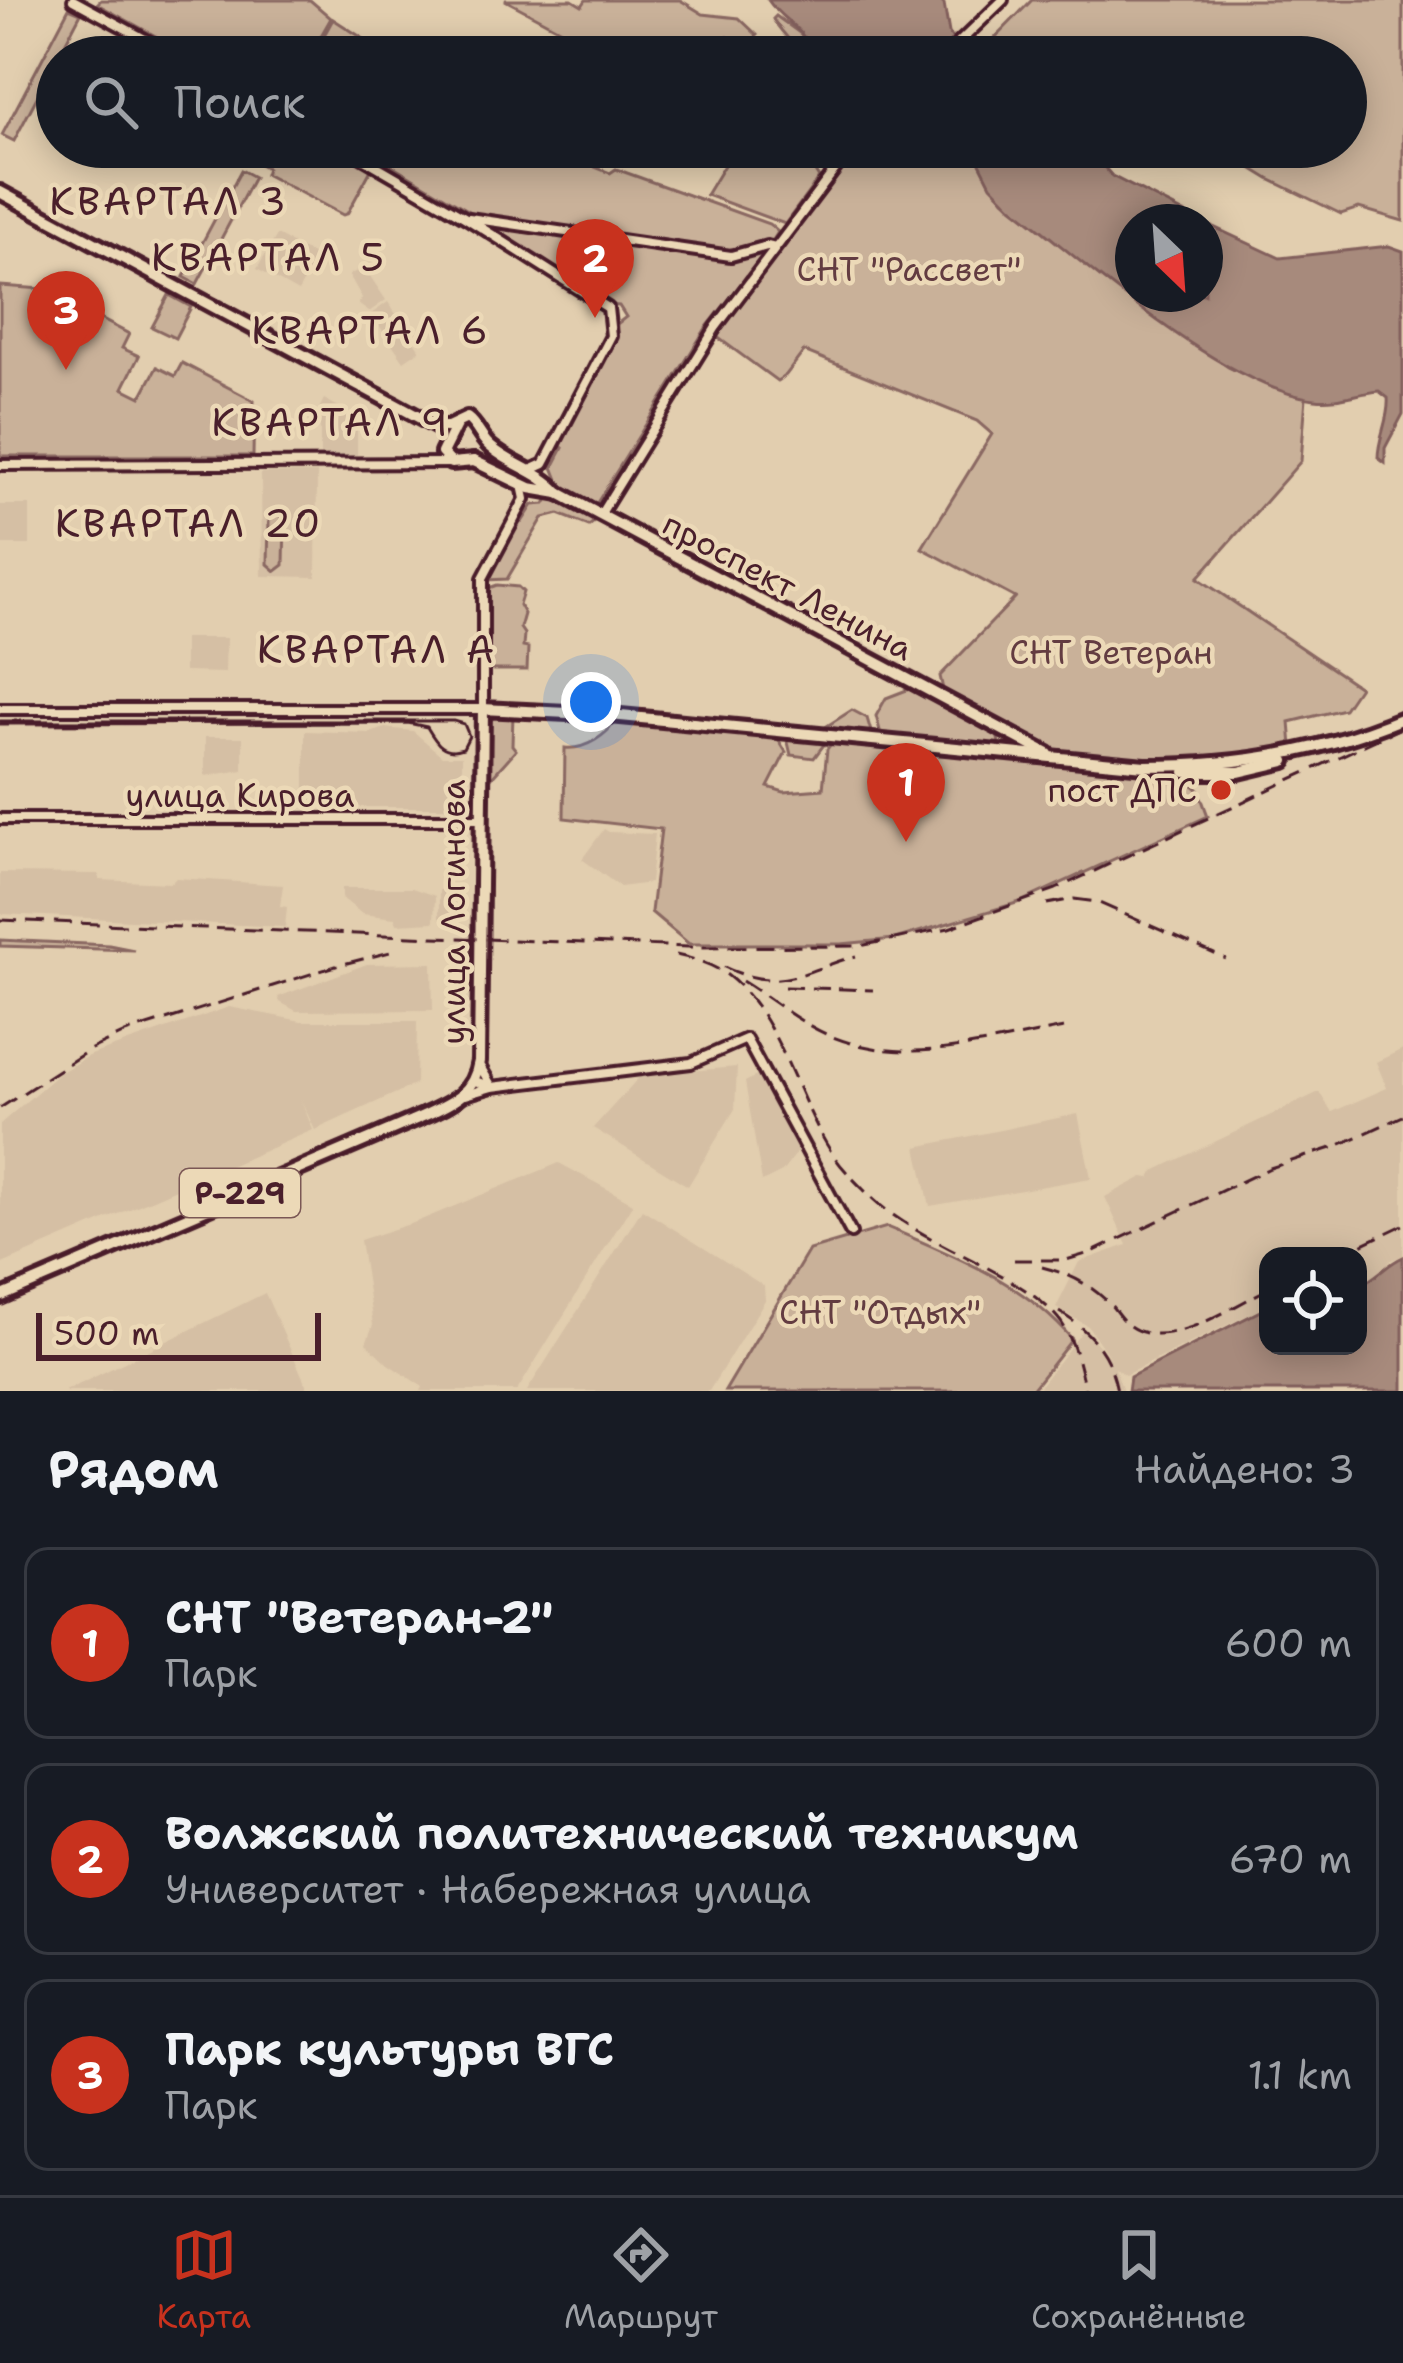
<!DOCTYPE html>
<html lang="ru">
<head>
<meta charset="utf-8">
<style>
  :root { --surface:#171b24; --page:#242831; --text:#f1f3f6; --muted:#9ea1a6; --line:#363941; --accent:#c8321e }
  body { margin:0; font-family:"Shantell Sans",sans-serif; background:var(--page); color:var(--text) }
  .controls { position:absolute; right:36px; bottom:36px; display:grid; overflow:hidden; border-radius:24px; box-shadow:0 6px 30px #0003 }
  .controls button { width:108px; height:108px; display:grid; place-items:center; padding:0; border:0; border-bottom:3px solid var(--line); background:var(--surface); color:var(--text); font:60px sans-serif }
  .compass { position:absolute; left:1115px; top:204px; width:108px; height:108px; border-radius:50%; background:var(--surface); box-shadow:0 6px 30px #0003; rotate:155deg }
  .scale { position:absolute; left:36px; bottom:30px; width:285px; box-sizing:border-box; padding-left:12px; border:6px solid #4a1f2b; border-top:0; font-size:33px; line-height:42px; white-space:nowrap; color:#4a1f2b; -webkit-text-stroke:9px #ecd9b7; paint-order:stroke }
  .you { position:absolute; left:591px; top:702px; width:42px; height:42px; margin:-30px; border:9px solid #fff; border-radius:50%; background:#1a73e8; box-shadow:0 0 0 18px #1a73e833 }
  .badge { display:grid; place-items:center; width:78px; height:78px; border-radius:50%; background:var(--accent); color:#fff; font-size:39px; font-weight:700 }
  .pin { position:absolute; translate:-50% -99px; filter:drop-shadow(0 3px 6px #0008) }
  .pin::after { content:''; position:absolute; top:63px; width:42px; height:36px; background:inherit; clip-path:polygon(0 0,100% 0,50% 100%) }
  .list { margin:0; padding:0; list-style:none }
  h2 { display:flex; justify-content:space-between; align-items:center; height:156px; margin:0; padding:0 48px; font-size:51px }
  h2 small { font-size:39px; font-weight:400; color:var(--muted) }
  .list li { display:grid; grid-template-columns:78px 1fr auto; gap:36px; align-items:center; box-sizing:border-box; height:192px; margin:0 24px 24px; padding:0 24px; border:3px solid var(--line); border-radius:24px }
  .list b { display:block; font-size:45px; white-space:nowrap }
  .list p { margin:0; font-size:39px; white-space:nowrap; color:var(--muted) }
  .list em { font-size:39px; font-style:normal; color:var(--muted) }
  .icon { flex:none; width:66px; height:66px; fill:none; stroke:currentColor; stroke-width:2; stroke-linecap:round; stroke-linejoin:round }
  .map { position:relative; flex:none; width:1403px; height:1391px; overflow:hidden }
  .search { position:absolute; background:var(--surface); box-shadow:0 6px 30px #0003; left:36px; right:36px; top:36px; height:132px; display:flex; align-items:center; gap:30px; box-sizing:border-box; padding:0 42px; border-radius:66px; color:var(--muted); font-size:45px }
  .sheet { height:804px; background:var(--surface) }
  nav { display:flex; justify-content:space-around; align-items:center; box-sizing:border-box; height:168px; border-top:3px solid var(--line); background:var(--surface); font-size:33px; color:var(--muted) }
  nav a { display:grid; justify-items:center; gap:6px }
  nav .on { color:var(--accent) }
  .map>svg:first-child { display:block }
  .built { fill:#d5bfa4 }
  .green { fill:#c9b199; stroke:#8a6862; stroke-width:3 }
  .water { fill:#a78a7c; stroke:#825f5c; stroke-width:3 }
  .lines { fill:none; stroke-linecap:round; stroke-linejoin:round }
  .tertiary-casing { stroke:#4a1f2b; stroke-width:16 }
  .primary-casing { stroke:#4a1f2b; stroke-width:20 }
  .tertiary { stroke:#ecd9b7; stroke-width:8 }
  .primary { stroke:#ecd9b7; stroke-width:10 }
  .tram { stroke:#4a1f2b; stroke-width:3 }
  .rail { stroke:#4a1f2b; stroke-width:3; stroke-dasharray:18 9; stroke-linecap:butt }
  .poi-dot { fill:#c8321e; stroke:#ecd9b7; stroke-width:4.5 }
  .labels { text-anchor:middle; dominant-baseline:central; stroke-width:9; stroke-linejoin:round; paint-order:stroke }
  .shield { fill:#ecd9b7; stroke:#7b5755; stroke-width:3 }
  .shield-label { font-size:30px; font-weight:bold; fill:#4a1f2b }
  .park-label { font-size:33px; fill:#633c41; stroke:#ecd9b7 }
  .street-label { font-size:33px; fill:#4a1f2b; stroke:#ecd9b7 }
  .poi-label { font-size:33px; fill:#4a1f2b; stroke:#ecd9b7; text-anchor:end }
  .quarter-label { font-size:39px; letter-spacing:3px; fill:#4a1f2b; stroke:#ecd9b7 }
</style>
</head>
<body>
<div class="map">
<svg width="1403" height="1391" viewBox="0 0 1403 1391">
  <rect width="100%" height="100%" fill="#e2ceaf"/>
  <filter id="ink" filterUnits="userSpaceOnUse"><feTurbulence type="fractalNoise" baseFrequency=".00833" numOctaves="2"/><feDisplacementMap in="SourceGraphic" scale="24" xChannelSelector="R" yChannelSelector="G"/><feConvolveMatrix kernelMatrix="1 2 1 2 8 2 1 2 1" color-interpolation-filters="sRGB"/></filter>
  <g filter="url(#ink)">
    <g class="built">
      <polygon points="277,235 317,257 298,292 257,269"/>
      <polygon points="364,267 386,300 369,312 358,304 362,298 349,275"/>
      <polygon points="388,302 420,350 404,361 371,314"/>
      <polygon points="324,399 357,417 357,455 320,455 320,407"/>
      <polygon points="261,473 317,473 316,577 262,576"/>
      <rect x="0" y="505" width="30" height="40"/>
      <polygon points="184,638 226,638 225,673 184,672"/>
      <polygon points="385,728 413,731 442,756 462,756 462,807 305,807 305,731 370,733"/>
      <polygon points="205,737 243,737 243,770 205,776"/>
      <polygon points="604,829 609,832 655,834 650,883 620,887 582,859"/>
      <polygon points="0,873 99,874 99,880 171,883 176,878 283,885 280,906 287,907 285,927 0,914"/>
      <polygon points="342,888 412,888 435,896 434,922 397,924 395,918 362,914 342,898"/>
      <polygon points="463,889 463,921 439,918 439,890"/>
      <polygon points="432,963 433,1010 296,1011 280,1002 278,997 367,964"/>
      <polygon points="229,1007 301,1021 417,1021 416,1084 315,1130 301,1100 313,1130 0,1265 0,1124 58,1074 88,1056"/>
      <polygon points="1403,1049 1403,1255 1390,1261 1382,1274 1358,1286 1358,1256 1268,1256 1268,1305 1125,1375 1115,1368 1123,1391 1036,1391 1084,1329 1110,1358 1088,1326 1056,1308 1079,1262 1127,1245 1105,1197 1143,1177 1150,1178 1154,1171 1319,1092 1332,1112 1387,1088 1376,1062"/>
      <polygon points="737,1067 735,1109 688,1186 593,1128 641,1075"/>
      <polygon points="760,1074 799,1150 782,1172 762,1182 745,1082"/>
      <polygon points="1078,1114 1091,1178 930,1206 917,1147"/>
      <polygon points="559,1163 633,1203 517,1391 421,1391 423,1387 388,1364 366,1343 373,1325 360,1240 416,1222"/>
      <polygon points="642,1209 764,1286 765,1300 709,1391 527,1391"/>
      <polygon points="265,1293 309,1391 64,1391 82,1383"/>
    </g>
    <g class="green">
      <polygon points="101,0 310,0 331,18 309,57 194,57 97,4"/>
      <polygon points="505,0 572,0 582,6 586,0 680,0 703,14 739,18 757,35 749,48 728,37 721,49 734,57 607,57 598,52 594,57 565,57 576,38"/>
      <polygon points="1032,0 1403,0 1403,221 1359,208 1341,214 1269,179 1217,147 1346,147 1346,57 1007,57 992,41"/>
      <polygon points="69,8 81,13 14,141 2,135"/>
      <path d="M776,16L801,34L809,53L826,57H799C794,41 781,33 773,19Z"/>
      <polygon points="333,19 392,57 312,57"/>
      <polygon points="215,147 341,147 371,164 372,168 347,214 343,215 265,174 267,168 242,155 239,160"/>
      <polygon points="361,147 553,147 591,161 595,167 610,173 616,169 769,224 778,232 773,240 735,254 483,219"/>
      <polygon points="735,147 779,150 820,147 811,165 819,178 785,224 706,195"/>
      <polygon points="854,147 972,147 1004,199 1116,286 1228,367 1274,388 1306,397 1301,461 1198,578 1359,687 1344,709 1290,722 1292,747 1231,761 1152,763 1052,753 944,694 940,676 1015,598 922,548 992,434 977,421 804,351 786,375 777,381 713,334"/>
      <polygon points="241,170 254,177 197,284 184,277"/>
      <polygon points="501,227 732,259 767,251 706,328 595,506 561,487 553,467 563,448 558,444 616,335 617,324 626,317 619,306 608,305 498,235"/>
      <polygon points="0,286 43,289 129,334 122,348 139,356 123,388 141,397 157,367 175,376 182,363 254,401 253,456 0,456"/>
      <polygon points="169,295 191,307 175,338 152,327"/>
      <polygon points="549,497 590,516 594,522 589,526 559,514 543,518 507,579 487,580 486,574 517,521 522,522 533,505 545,504"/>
      <polygon points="278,514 285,519 284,565 276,571 268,564 269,519"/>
      <polygon points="497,585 518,587 523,592 519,605 524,614 520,628 524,634 523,647 528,648 527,670 486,670 486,589"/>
      <polygon points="912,688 997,734 999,743 996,747 882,738 876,716 886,698"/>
      <polygon points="852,710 867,718 872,735 819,731"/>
      <polygon points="497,714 513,715 512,745 516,750 491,778 485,776 487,724"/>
      <path d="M617,719L776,736L786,752L768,787L784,792L823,789L827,749L831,744L845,743L1180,774L1198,789L1208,816L1020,902L895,939L841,944H689L651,912L661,829L564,818L565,748C586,750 607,735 617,719Z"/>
      <polygon points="787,738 825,741 826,742 814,758 791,755"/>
      <polygon points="0,940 109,945 134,950 0,946"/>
      <path d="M887,1227C955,1256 1024,1282 1072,1339L1031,1391H725L809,1250Z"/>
    </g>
    <g class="water">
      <path d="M768,0H939L944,4L949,33L965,57H828L824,51L811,49C800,25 782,21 768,0Z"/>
      <path d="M972,147H1087L1112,176L1202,222H1133V294H1205V223L1280,258L1389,246L1403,251V414L1385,448V463L1378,458C1378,437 1390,418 1388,398L1379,391C1357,393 1338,402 1315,399C1223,388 1088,265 1012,207L991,185Z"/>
      <path d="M1403,1257V1391H1128L1130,1377L1268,1307V1346H1358V1287C1378,1277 1387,1264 1403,1257Z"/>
    </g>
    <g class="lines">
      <g class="tertiary-casing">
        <g id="tertiary">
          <polyline points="73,0 178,57"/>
          <polyline points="944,57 1003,0"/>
          <polyline points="344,147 466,218 608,308 611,336 544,464 533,469"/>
          <polyline points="469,218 731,256 767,246 775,248"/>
          <polyline points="0,465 451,463"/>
          <polyline points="600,515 716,327 852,147"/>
          <polyline points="0,709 483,709 483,578 525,499 522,485"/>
          <polyline points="0,819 481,819"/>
          <polyline points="475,1081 492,1087 691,1063 746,1039 851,1233"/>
          <polyline points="465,1095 492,1087 481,1068"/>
        </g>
      </g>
      <g class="primary-casing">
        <g id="primary">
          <path d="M0,192L437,427H448L467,418C478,426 481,440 492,448C513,466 539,471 559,493L1048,754"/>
          <polyline points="456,425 442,453 451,463 474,461"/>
          <polyline points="474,461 530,488 559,493"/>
          <polyline points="1185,772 1239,772 1285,761"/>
          <path d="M0,1297L423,1116C452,1103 474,1094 479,1061L483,709L610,715L1145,766C1235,766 1320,753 1403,718"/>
        </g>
      </g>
      <use href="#tertiary" class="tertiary"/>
      <use href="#primary" class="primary"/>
      <path class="tram" d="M0,721H454L464,724L469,736L463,748C443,755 436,742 427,727L408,723L0,724"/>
      <g class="rail">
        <polyline points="1047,904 1074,899 1097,902 1226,959"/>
        <polyline points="0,920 689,947 860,946 949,928 1056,889 1403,727"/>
        <path d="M676,955C694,959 712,964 727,975C780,1015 797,1102 834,1156C842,1168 853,1179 864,1190C916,1246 1021,1269 1061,1322C1075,1342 1080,1368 1085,1391"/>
        <path d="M724,967C782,994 804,970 856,956"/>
        <path d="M742,981C770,998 798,1022 828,1035C906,1068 984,1042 1064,1028"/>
        <polyline points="784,987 873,990"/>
        <polyline points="0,1108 89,1050 125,1033 339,965 398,950"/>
        <polyline points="1338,1256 1403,1225"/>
        <polyline points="1014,1260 1066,1260 1090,1253 1270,1168 1335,1147 1403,1116"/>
        <path d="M1042,1267C1069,1274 1088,1283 1108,1302C1115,1309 1120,1318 1127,1324C1165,1355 1232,1306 1268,1289"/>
        <path d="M1059,1312C1090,1330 1111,1355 1117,1391"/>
      </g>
    </g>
  </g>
  <circle class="poi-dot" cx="1221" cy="790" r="12"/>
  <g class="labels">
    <rect class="shield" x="180" y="1169" width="120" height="48" rx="9"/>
    <g class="shield-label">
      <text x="240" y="1193">Р-229</text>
    </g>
    <g class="park-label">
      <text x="909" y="269">СНТ "Рассвет"</text>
      <text x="1111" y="652">СНТ Ветеран</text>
      <text x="880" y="1312">СНТ "Отдых"</text>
    </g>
    <g class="street-label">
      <text transform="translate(788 586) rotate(28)">проспект Ленина</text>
      <text x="240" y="795">улица Кирова</text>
      <text transform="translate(453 912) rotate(-90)">улица Логинова</text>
    </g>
    <g class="poi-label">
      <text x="1197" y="790">пост ДПС</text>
    </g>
    <g class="quarter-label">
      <text x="169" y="201">КВАРТАЛ 3</text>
      <text x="269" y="257">КВАРТАЛ 5</text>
      <text x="371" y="330">КВАРТАЛ 6</text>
      <text x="331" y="422">КВАРТАЛ 9</text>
      <text x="189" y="523">КВАРТАЛ 20</text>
      <text x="377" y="649">КВАРТАЛ А</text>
    </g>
  </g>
</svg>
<div class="controls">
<button><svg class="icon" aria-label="locate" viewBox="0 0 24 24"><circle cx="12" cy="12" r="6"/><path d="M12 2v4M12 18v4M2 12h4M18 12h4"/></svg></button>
</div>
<svg class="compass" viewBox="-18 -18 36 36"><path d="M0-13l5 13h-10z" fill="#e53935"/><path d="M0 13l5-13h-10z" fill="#9ea1a6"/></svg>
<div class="scale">500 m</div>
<div class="you"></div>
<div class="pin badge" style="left:906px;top:842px">1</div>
<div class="pin badge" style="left:595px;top:318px">2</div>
<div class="pin badge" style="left:66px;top:370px">3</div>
<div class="search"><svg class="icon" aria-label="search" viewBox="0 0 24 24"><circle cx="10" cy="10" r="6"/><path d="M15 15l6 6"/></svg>Поиск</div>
</div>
<section class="sheet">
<h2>Рядом<small>Найдено: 3</small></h2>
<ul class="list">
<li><span class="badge">1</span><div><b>СНТ &quot;Ветеран-2&quot;</b><p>Парк</p></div><em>600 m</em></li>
<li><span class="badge">2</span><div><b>Волжский политехнический техникум</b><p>Университет · Набережная улица</p></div><em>670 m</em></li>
<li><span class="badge">3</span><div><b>Парк культуры ВГС</b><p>Парк</p></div><em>1.1 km</em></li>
</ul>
</section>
<nav>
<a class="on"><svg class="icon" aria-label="map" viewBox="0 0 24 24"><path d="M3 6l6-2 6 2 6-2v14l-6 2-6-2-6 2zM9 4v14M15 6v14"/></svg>Карта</a>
<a><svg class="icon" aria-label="directions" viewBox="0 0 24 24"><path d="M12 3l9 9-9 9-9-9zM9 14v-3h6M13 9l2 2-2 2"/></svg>Маршрут</a>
<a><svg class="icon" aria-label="saved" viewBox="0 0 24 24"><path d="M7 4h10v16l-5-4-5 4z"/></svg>Сохранённые</a>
</nav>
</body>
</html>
